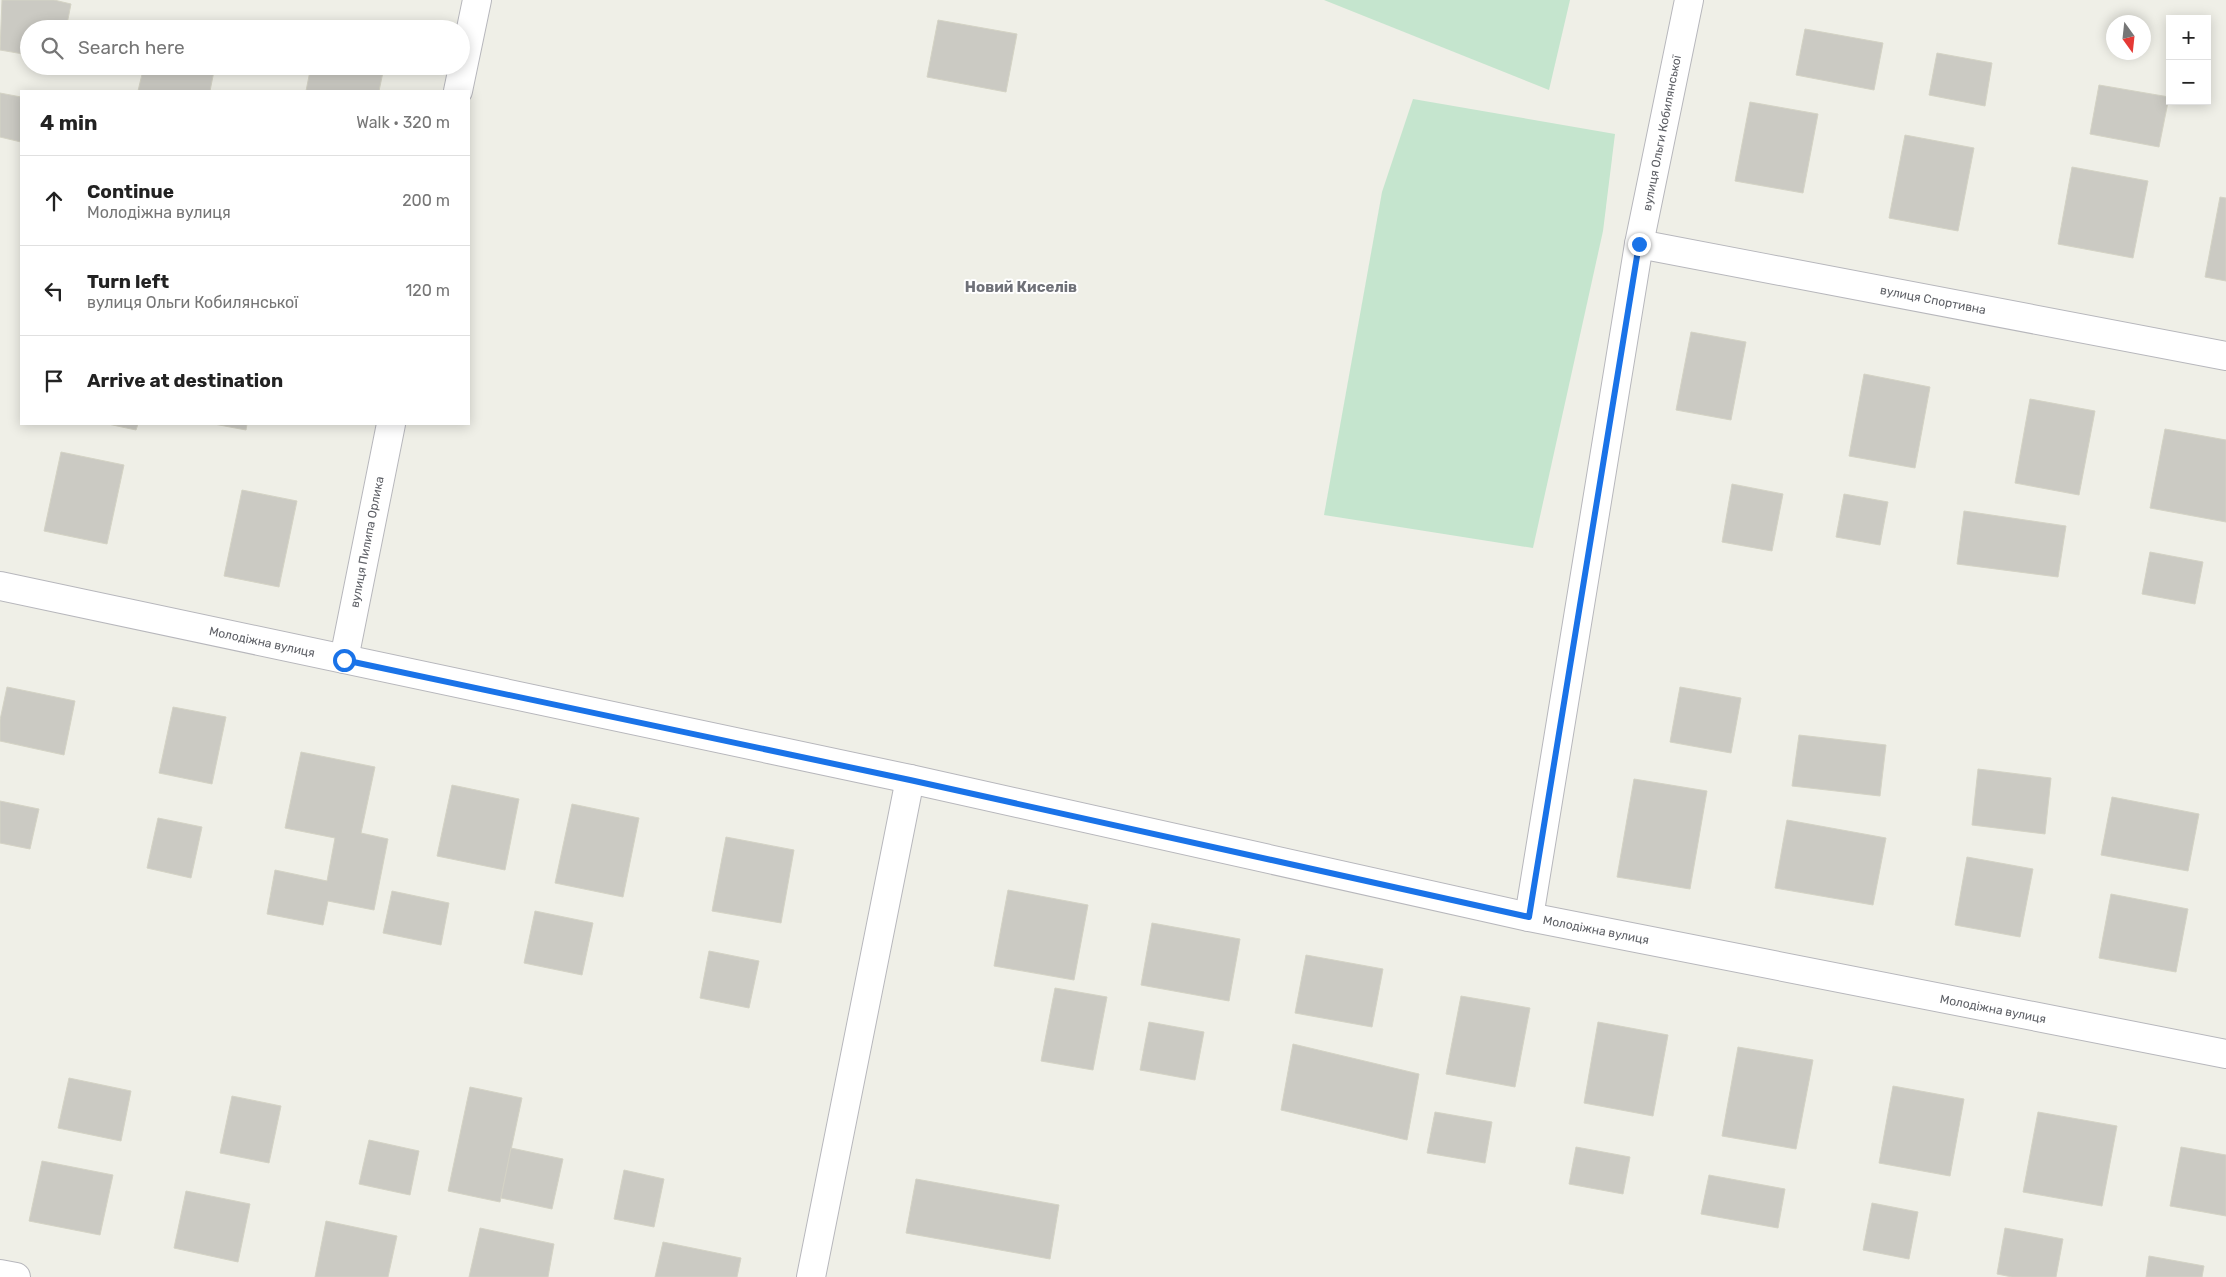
<!DOCTYPE html>
<html lang="en">
<head>
<meta charset="utf-8">
<style>
  :root { --surface:#fff; --page:#f6f6f6; --text:#222; --muted:#767676; --line:#e0e0e0 }
  body { margin:0; font-family:Rubik,sans-serif; background:var(--page); color:var(--text) }
  .controls { position:absolute; right:15px; top:15px; display:grid; overflow:hidden; border-radius:0px; box-shadow:0 2px 12px #0003 }
  .controls button { width:45px; height:45px; display:grid; place-items:center; padding:0; border:0; border-bottom:1px solid var(--line); background:var(--surface); color:var(--text); font:25px sans-serif }
  .compass { position:absolute; left:2106px; top:15px; width:45px; height:45px; border-radius:50%; background:var(--surface); box-shadow:0 2px 12px #0003; rotate:165deg }
  .stop { position:absolute; width:15px; height:15px; margin:-11px; border:4px solid #1a73e8; border-radius:50%; background:#fff }
  .stop.end { background:#1a73e8; border-color:#fff; box-shadow:0 1px 5px #0008 }
  .list { margin:0; padding:0; list-style:none }
  h2 { display:flex; justify-content:space-between; align-items:center; height:65px; margin:0; padding:0 20px; font-size:21px }
  h2 small { font-size:16px; font-weight:400; color:var(--muted) }
  .list li { display:grid; grid-template-columns:32px 1fr auto; gap:15px; align-items:center; box-sizing:border-box; height:90px; padding:0 20px; border-top:1px solid var(--line) }
  .list b { display:block; font-size:19px; white-space:nowrap }
  .list p { margin:0; font-size:16px; white-space:nowrap; color:var(--muted) }
  .list em { font-size:16px; font-style:normal; color:var(--muted) }
  .icon { flex:none; width:28px; height:28px; fill:none; stroke:currentColor; stroke-width:2; stroke-linecap:round; stroke-linejoin:round }
  .map { position:relative; flex:none; width:2226px; height:1277px; overflow:hidden }
  .search { position:absolute; background:var(--surface); box-shadow:0 2px 12px #0003; left:20px; top:20px; width:450px; height:55px; display:flex; align-items:center; gap:12px; box-sizing:border-box; padding:0 18px; border-radius:28px; color:var(--muted); font-size:19px }
  .panel { position:absolute; background:var(--surface); box-shadow:0 2px 12px #0003; left:20px; top:90px; width:450px; height:335px; border-radius:0px }
  .map>svg:first-child { display:block }
  .green { fill:#c5e5ce }
  .building { fill:#cbcac3; stroke:#d4d3c5 }
  .lines { fill:none; stroke-linecap:round; stroke-linejoin:round }
  .minor-casing { stroke:#b7b7bc; stroke-width:30 }
  .minor { stroke:#fff; stroke-width:28 }
  .route { stroke:#1a73e8; stroke-width:6 }
  .labels { text-anchor:middle; dominant-baseline:central; stroke-width:4; stroke-linejoin:round; paint-order:stroke }
  .street-label { font-size:12px; fill:#5e6066; stroke:#fff }
  .quarter-label { font-size:15px; font-weight:bold; fill:#6f7178; stroke:#fff }
</style>
</head>
<body>
<div class="map">
<svg width="2226" height="1277" viewBox="0 0 2226 1277">
  <rect width="100%" height="100%" fill="#efefe7"/>
  <g class="green">
    <polygon points="1324,0 1570,0 1549,90"/>
    <polygon points="1413,99 1615,134 1603,231 1533,548 1324,515 1382,192"/>
  </g>
  <g class="building">
    <polygon points="2,0 54,0 71,4 66,29 29,29 29,55 0,50"/>
    <polygon points="938,20 1017,34 1006,92 927,77"/>
    <polygon points="153,21 190,29 151,29"/>
    <polygon points="1805,29 1883,43 1874,90 1796,75"/>
    <polygon points="1937,53 1992,63 1985,106 1929,95"/>
    <polygon points="144,66 215,66 210,91 138,91"/>
    <polygon points="311,66 353,66 383,72 379,91 306,91"/>
    <polygon points="2099,85 2169,97 2159,147 2090,134"/>
    <polygon points="0,93 21,97 21,142 0,137"/>
    <polygon points="1750,102 1818,114 1803,193 1735,181"/>
    <polygon points="1905,135 1974,148 1958,231 1889,218"/>
    <polygon points="2072,167 2148,181 2133,258 2058,244"/>
    <polygon points="2220,197 2226,198 2226,281 2205,277"/>
    <polygon points="1691,332 1746,342 1731,420 1676,410"/>
    <polygon points="1864,374 1930,387 1915,468 1849,456"/>
    <polygon points="2030,399 2095,411 2079,495 2015,483"/>
    <polygon points="108,424 138,424 136,430"/>
    <polygon points="214,424 247,424 246,430"/>
    <polygon points="2165,429 2226,440 2226,522 2150,508"/>
    <polygon points="61,452 124,465 107,544 44,531"/>
    <polygon points="1732,484 1783,494 1772,551 1722,542"/>
    <polygon points="242,490 297,501 279,587 224,576"/>
    <polygon points="1844,494 1888,502 1880,545 1836,537"/>
    <polygon points="1964,511 2066,526 2058,577 1957,564"/>
    <polygon points="2150,552 2203,562 2195,604 2142,594"/>
    <polygon points="7,687 75,701 64,755 0,741 0,720"/>
    <polygon points="1680,687 1741,698 1731,753 1670,742"/>
    <polygon points="173,707 226,717 212,784 159,773"/>
    <polygon points="1799,735 1886,745 1880,796 1792,786"/>
    <polygon points="301,752 375,767 361,833 388,839 374,910 328,901 323,925 267,914 275,870 327,881 335,838 285,828"/>
    <polygon points="1978,769 2051,778 2045,834 1972,825"/>
    <polygon points="1634,779 1707,791 1690,889 1617,877"/>
    <polygon points="452,785 519,799 505,870 437,856"/>
    <polygon points="2112,797 2199,814 2188,871 2101,855"/>
    <polygon points="0,801 39,809 30,849 0,843"/>
    <polygon points="572,804 639,818 623,897 555,883"/>
    <polygon points="158,818 202,827 191,878 147,868"/>
    <polygon points="1787,820 1886,838 1873,905 1775,888"/>
    <polygon points="726,837 794,850 781,923 712,911"/>
    <polygon points="1967,857 2033,869 2020,937 1955,925"/>
    <polygon points="1008,890 1088,905 1074,980 994,966"/>
    <polygon points="392,891 449,903 441,945 383,933"/>
    <polygon points="2111,894 2188,909 2176,972 2099,958"/>
    <polygon points="535,911 593,923 582,975 524,963"/>
    <polygon points="1152,923 1240,939 1229,1001 1141,985"/>
    <polygon points="709,951 759,961 749,1008 700,998"/>
    <polygon points="1306,955 1383,969 1372,1027 1295,1013"/>
    <polygon points="1055,988 1107,997 1093,1070 1041,1061"/>
    <polygon points="1461,996 1530,1008 1515,1087 1446,1074"/>
    <polygon points="1149,1022 1204,1032 1195,1080 1140,1070"/>
    <polygon points="1598,1022 1668,1035 1653,1116 1584,1103"/>
    <polygon points="1293,1044 1419,1074 1407,1140 1281,1110"/>
    <polygon points="1738,1047 1813,1060 1796,1149 1722,1136"/>
    <polygon points="69,1078 131,1091 121,1141 58,1128"/>
    <polygon points="1893,1086 1964,1099 1950,1176 1879,1163"/>
    <polygon points="470,1087 522,1098 500,1202 448,1191"/>
    <polygon points="232,1096 281,1106 269,1163 220,1153"/>
    <polygon points="1435,1112 1492,1122 1485,1163 1427,1153"/>
    <polygon points="2038,1112 2117,1126 2102,1206 2023,1192"/>
    <polygon points="369,1140 419,1151 410,1195 359,1184"/>
    <polygon points="1576,1147 1630,1157 1623,1194 1569,1184"/>
    <polygon points="2181,1147 2226,1155 2226,1216 2170,1206"/>
    <polygon points="511,1148 563,1159 552,1209 501,1198"/>
    <polygon points="42,1161 113,1175 100,1235 29,1221"/>
    <polygon points="624,1170 664,1179 654,1227 614,1219"/>
    <polygon points="1709,1175 1785,1189 1778,1228 1701,1214"/>
    <polygon points="916,1179 1059,1205 1050,1259 906,1233"/>
    <polygon points="186,1191 250,1204 238,1262 174,1248"/>
    <polygon points="1872,1203 1918,1212 1909,1259 1863,1250"/>
    <polygon points="326,1221 397,1236 388,1277 315,1277"/>
    <polygon points="480,1228 554,1244 548,1277 469,1277"/>
    <polygon points="2005,1228 2063,1239 2056,1277 2012,1277 1997,1274"/>
    <polygon points="663,1242 741,1258 737,1277 655,1277"/>
    <polygon points="2149,1256 2204,1266 2202,1277 2146,1277"/>
  </g>
  <g class="lines">
    <g class="minor-casing">
      <g id="minor">
        <polyline points="458,91 477,0"/>
        <polyline points="1639,244 2226,356"/>
        <polyline points="0,586 910,779 1529,917 2226,1054"/>
        <polyline points="344,659 391,424"/>
        <polyline points="1529,917 1639,244 1689,0"/>
        <polyline points="0,1274 16,1277"/>
        <polyline points="811,1277 910,779"/>
      </g>
    </g>
    <use href="#minor" class="minor"/>
  </g>
  <g class="lines">
    <polyline class="route" points="344,660 910,780 1529,917 1639,244"/>
  </g>
  <g class="labels">
    <g class="street-label">
      <text transform="translate(1662 133) rotate(-79)">вулиця Ольги Кобилянської</text>
      <text transform="translate(1933 300) rotate(11)">вулиця Спортивна</text>
      <text transform="translate(367 542) rotate(-79)">вулиця Пилипа Орлика</text>
      <text transform="translate(262 642) rotate(12)">Молодіжна вулиця</text>
      <text transform="translate(1596 930) rotate(11)">Молодіжна вулиця</text>
      <text transform="translate(1993 1009) rotate(11)">Молодіжна вулиця</text>
    </g>
    <g class="quarter-label">
      <text x="1021" y="287">Новий Киселів</text>
    </g>
  </g>
</svg>
<div class="controls">
<button>+</button>
<button>−</button>
</div>
<svg class="compass" viewBox="-18 -18 36 36"><path d="M0-13l5 13h-10z" fill="#e53935"/><path d="M0 13l5-13h-10z" fill="#767676"/></svg>
<div class="stop" style="left:344px;top:660px"></div>
<div class="stop end" style="left:1639px;top:244px"></div>
<div class="search"><svg class="icon" aria-label="search" viewBox="0 0 24 24"><circle cx="10" cy="10" r="6"/><path d="M15 15l6 6"/></svg>Search here</div>
<section class="panel">
<h2>4 min<small>Walk · 320 m</small></h2>
<ul class="list">
<li><svg class="icon" aria-label="ahead" viewBox="0 0 24 24"><path d="M12 20V5M6 11l6-6 6 6"/></svg><div><b>Continue</b><p>Молодіжна вулиця</p></div><em>200 m</em></li>
<li><svg class="icon" aria-label="left" viewBox="0 0 24 24"><path d="M17 20v-9H6M10 6l-5 5 5 5"/></svg><div><b>Turn left</b><p>вулиця Ольги Кобилянської</p></div><em>120 m</em></li>
<li><svg class="icon" aria-label="arrive" viewBox="0 0 24 24"><path d="M6 21V4h12l-3 4 3 4H6"/></svg><div><b>Arrive at destination</b></div></li>
</ul>
</section>
</div>
</body>
</html>
